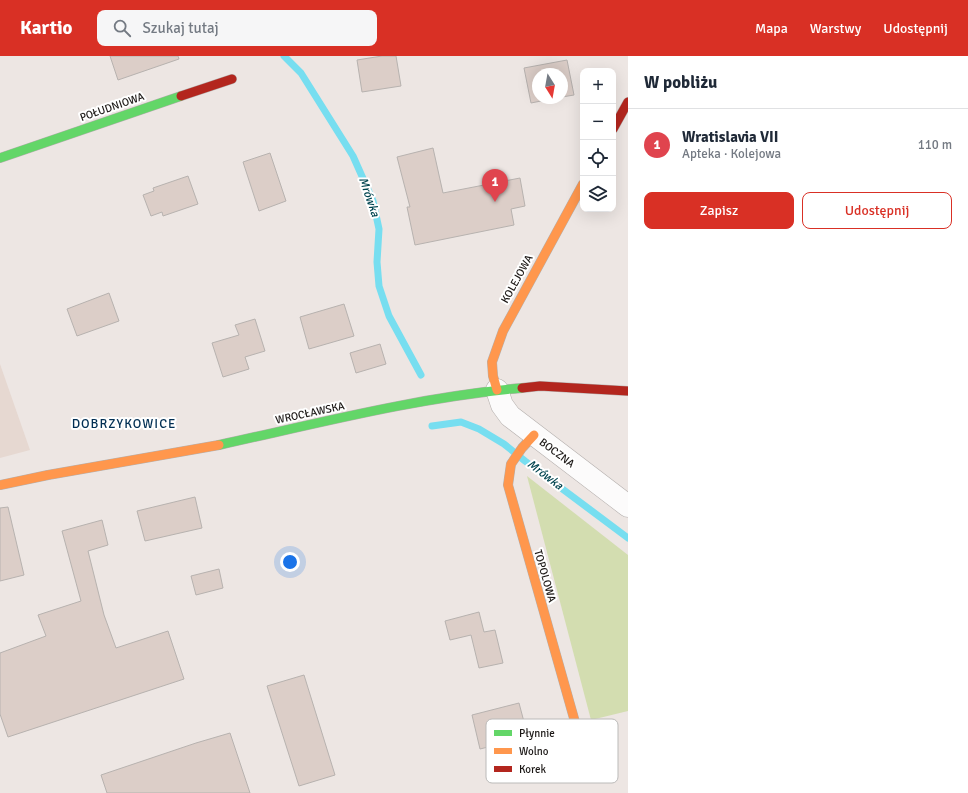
<!DOCTYPE html>
<html lang="pl">
<head>
<meta charset="utf-8">
<style>
  :root { --surface:#fff; --page:#f6f6f7; --text:#1f2937; --muted:#747a83; --line:#e0e1e3; --accent:#d93025 }
  body { margin:0; font-family:Signika,sans-serif; background:var(--page); color:var(--text) }
  .controls { position:absolute; right:12px; top:12px; display:grid; overflow:hidden; border-radius:8px; box-shadow:0 4px 16px #0002 }
  .controls button { width:36px; height:36px; display:grid; place-items:center; padding:0; border:0; border-bottom:1px solid var(--line); background:var(--surface); color:var(--text); font:20px sans-serif }
  .compass { position:absolute; left:532px; top:12px; width:36px; height:36px; border-radius:50%; background:var(--surface); box-shadow:0 4px 16px #0002; rotate:169deg }
  .you { position:absolute; left:290px; top:506px; width:14px; height:14px; margin:-10px; border:3px solid #fff; border-radius:50%; background:#1a73e8; box-shadow:0 0 0 6px #1a73e833 }
  .badge { display:grid; place-items:center; width:26px; height:26px; border-radius:50%; background:var(--accent); color:#fff; font-size:13px; font-weight:700 }
  .pin { position:absolute; translate:-50% -33px; filter:drop-shadow(0 1px 2px #0008) }
  .pin::after { content:''; position:absolute; top:21px; width:14px; height:12px; background:inherit; clip-path:polygon(0 0,100% 0,50% 100%) }
  .list { margin:0; padding:0; list-style:none }
  h2 { display:flex; justify-content:space-between; align-items:center; height:52px; margin:0; padding:0 16px; font-size:17px }
  h2 small { font-size:13px; font-weight:400; color:var(--muted) }
  .list li { display:grid; grid-template-columns:26px 1fr auto; gap:12px; align-items:center; box-sizing:border-box; height:72px; padding:0 16px; border-top:1px solid var(--line) }
  .list b { display:block; font-size:15px; white-space:nowrap }
  .list p { margin:0; font-size:13px; white-space:nowrap; color:var(--muted) }
  .list em { font-size:13px; font-style:normal; color:var(--muted) }
  .actions { display:flex; gap:8px; padding:12px 16px }
  .actions a { flex:1; padding:9px 0; border:1px solid var(--accent); border-radius:8px; text-align:center; font-size:14px; color:var(--accent) }
  .actions .main { background:var(--accent); color:#fff }
  .icon { flex:none; width:22px; height:22px; fill:none; stroke:currentColor; stroke-width:2; stroke-linecap:round; stroke-linejoin:round }
  .map { position:relative; flex:none; width:628px; height:737px; overflow:hidden }
  header { display:flex; align-items:center; gap:24px; box-sizing:border-box; height:56px; padding:0 20px; background:var(--accent); color:#fff }
  header strong { font-size:19px }
  nav { display:flex; gap:22px; margin-inline-start:auto; font-size:14px }
  .search { width:280px; height:36px; background:var(--page); display:flex; align-items:center; gap:10px; box-sizing:border-box; padding:0 14px; border-radius:8px; color:var(--muted); font-size:15px }
  main { display:flex }
  aside { flex:1; background:var(--surface) }
  .map>svg:first-child { display:block }
  .built { fill:#e6d8d1 }
  .green { fill:#d3ddb0 }
  .lines { fill:none; stroke-linecap:round; stroke-linejoin:round }
  .stream { stroke:#77def0; stroke-width:7 }
  .building { fill:#dccec8; stroke:#b7b2af }
  .street-casing { stroke:#b4afad; stroke-width:23 }
  .fast-casing { stroke:#b4afad; stroke-width:10 }
  .slow-casing { stroke:#b4afad; stroke-width:10 }
  .jam-casing { stroke:#b4afad; stroke-width:10 }
  .street { stroke:#fcfbfb; stroke-width:22 }
  .fast { stroke:#63d668; stroke-width:9 }
  .slow { stroke:#ff974d; stroke-width:9 }
  .jam { stroke:#b3261e; stroke-width:9 }
  .labels { text-anchor:middle; dominant-baseline:central; stroke-width:4; stroke-linejoin:round; paint-order:stroke }
  .street-label { font-size:11px; fill:#1c1816; stroke:#fff }
  .water-label { font-size:12px; font-style:italic; fill:#00444f; stroke:#fff }
  .quarter-label { font-size:13px; letter-spacing:1px; fill:#022f53; stroke:#fff }
  .key { fill:#fff; stroke:#bbbab9; stroke-width:1 }
  .key-label { font-size:11px; fill:#1c1816 }
</style>
</head>
<body>
<header>
<strong>Kartio</strong>
<div class="search"><svg class="icon" aria-label="search" viewBox="0 0 24 24"><circle cx="10" cy="10" r="6"/><path d="M15 15l6 6"/></svg>Szukaj tutaj</div>
<nav><a>Mapa</a><a>Warstwy</a><a>Udostępnij</a></nav>
</header>
<main>
<div class="map">
<svg width="628" height="737" viewBox="0 0 628 737">
  <rect width="100%" height="100%" fill="#ede6e3"/>
  <polygon class="built" points="0,308 30,394 0,402"/>
  <polygon class="green" points="527,420 628,499 628,655 591,664"/>
  <g class="lines">
    <g class="stream">
      <polyline points="284,0 301,17 353,100 373,145 379,173 377,206 379,230 389,260 421,319"/>
      <polyline points="432,370 461,366 479,373 504,388 525,405 628,482"/>
    </g>
  </g>
  <g class="building">
    <polygon points="110,0 178,0 179,3 118,24"/>
    <polygon points="382,0 396,0 401,30 362,36 357,4"/>
    <polygon points="567,4 574,39 562,41 562,18 538,18 538,42 556,42 531,47 524,12"/>
    <polygon points="433,92 443,137 520,122 525,150 511,153 514,169 415,189 407,151 410,151 397,101"/>
    <polygon points="270,97 286,145 259,155 243,106"/>
    <polygon points="188,120 198,148 163,160 162,156 151,160 143,139 154,135 153,132"/>
    <polygon points="109,237 119,265 77,280 67,253"/>
    <polygon points="344,248 354,280 309,293 300,261"/>
    <polygon points="255,263 265,295 245,301 249,313 223,321 212,287 239,279 235,269"/>
    <polygon points="380,288 386,308 356,317 350,297"/>
    <polygon points="195,441 202,472 145,485 137,455"/>
    <polygon points="8,451 24,519 0,525 0,452"/>
    <polygon points="102,464 108,489 88,495 104,559 116,592 168,575 184,623 8,681 0,658 0,597 46,580 38,559 81,545 62,475"/>
    <polygon points="219,513 223,532 196,539 191,520"/>
    <polygon points="479,556 484,576 495,574 503,607 479,612 471,579 450,584 445,565"/>
    <polygon points="304,619 335,719 299,730 267,630"/>
    <polygon points="519,647 528,681 480,693 472,659"/>
    <polygon points="230,677 250,737 107,737 101,719 196,687"/>
  </g>
  <g class="lines">
    <g class="street-casing">
      <polyline id="street" points="497,334 502,349 510,360 628,450"/>
    </g>
    <g class="fast-casing">
      <g id="fast">
        <polyline points="0,102 181,40"/>
        <path d="M219,389C319,367 419,341 522,332"/>
      </g>
    </g>
    <g class="slow-casing">
      <g id="slow">
        <polyline points="497,334 493,320 492,306 503,275 583,128"/>
        <polyline points="534,379 522,392 511,408 508,429 577,673"/>
        <polyline points="0,429 48,419 219,389"/>
      </g>
    </g>
    <g class="jam-casing">
      <g id="jam">
        <polyline points="181,40 232,23"/>
        <polyline points="613,73 628,46"/>
        <polyline points="522,332 540,330 628,335"/>
      </g>
    </g>
    <use href="#street" class="street"/>
    <use href="#fast" class="fast"/>
    <use href="#slow" class="slow"/>
    <use href="#jam" class="jam"/>
  </g>
  <g class="labels">
    <g class="street-label">
      <text transform="translate(112 51) rotate(-19)">POŁUDNIOWA</text>
      <text transform="translate(517 223) rotate(-61)">KOLEJOWA</text>
      <text transform="translate(310 357) rotate(-12)">WROCŁAWSKA</text>
      <text transform="translate(557 397) rotate(37)">BOCZNA</text>
      <text transform="translate(545 520) rotate(74)">TOPOLOWA</text>
    </g>
    <g class="water-label">
      <text transform="translate(369 141) rotate(71)">Mrówka</text>
      <text transform="translate(545 419) rotate(37)">Mrówka</text>
    </g>
    <g class="quarter-label">
      <text x="124" y="368">DOBRZYKOWICE</text>
    </g>
  </g>
  <rect x="486" y="663" width="132" height="64" rx="6" class="key"/>
  <rect x="494" y="674" width="18" height="6" fill="#63d668"/>
  <rect x="494" y="692" width="18" height="6" fill="#ff974d"/>
  <rect x="494" y="710" width="18" height="6" fill="#b3261e"/>
  <g class="key-label">
    <text x="519" y="681">Płynnie</text>
    <text x="519" y="699">Wolno</text>
    <text x="519" y="717">Korek</text>
  </g>
</svg>
<div class="controls">
<button>+</button>
<button>−</button>
<button><svg class="icon" aria-label="locate" viewBox="0 0 24 24"><circle cx="12" cy="12" r="6"/><path d="M12 2v4M12 18v4M2 12h4M18 12h4"/></svg></button>
<button><svg class="icon" aria-label="layers" viewBox="0 0 24 24"><path d="M12 4l9 5-9 5-9-5zM3 14l9 5 9-5"/></svg></button>
</div>
<svg class="compass" viewBox="-18 -18 36 36"><path d="M0-13l5 13h-10z" fill="#e53935"/><path d="M0 13l5-13h-10z" fill="#747a83"/></svg>
<div class="you"></div>
<div class="pin badge" style="left:495px;top:146px;background:#e0444e">1</div>
</div>
<aside>
<h2>W pobliżu<small></small></h2>
<ul class="list">
<li><span class="badge" style="background:#e0444e">1</span><div><b>Wratislavia VII</b><p>Apteka · Kolejowa</p></div><em>110 m</em></li>
</ul>
<div class="actions"><a class="main">Zapisz</a><a>Udostępnij</a></div>
</aside>
</main>
</body>
</html>
